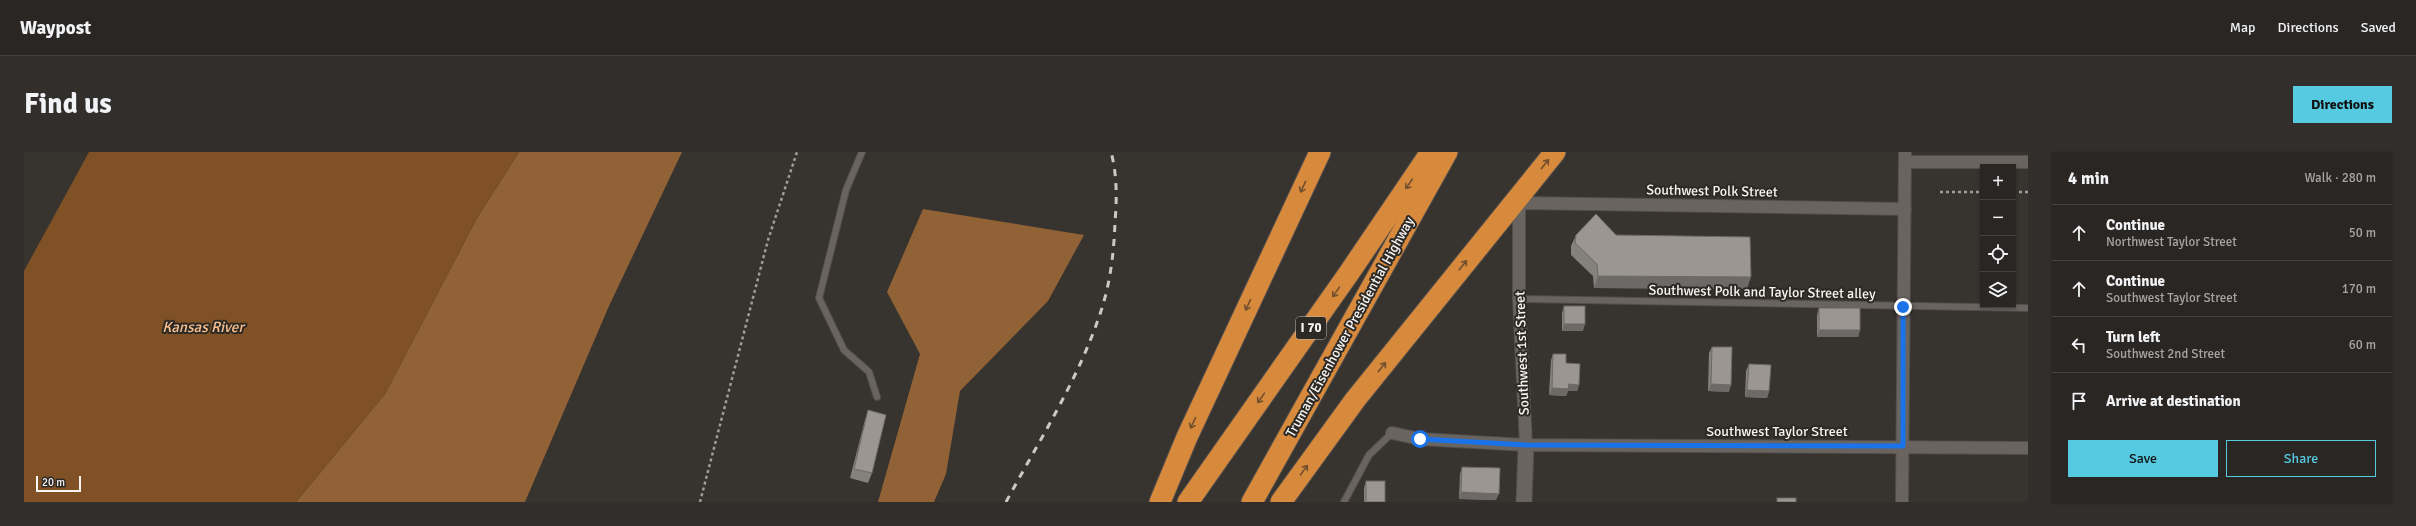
<!DOCTYPE html>
<html lang="en">
<head>
<meta charset="utf-8">
<style>
  :root { --surface:#292623; --page:#312e2b; --text:#f1f3f6; --muted:#a5a5a6; --line:#454341; --accent:#55cae0 }
  body { margin:0; font-family:Signika,sans-serif; background:var(--page); color:var(--text) }
  .controls { position:absolute; right:12px; top:12px; display:grid; overflow:hidden; border-radius:0px; box-shadow:0 1px 3px #0004 }
  .controls button { width:36px; height:36px; display:grid; place-items:center; padding:0; border:0; border-bottom:1px solid var(--line); background:var(--surface); color:var(--text); font:20px sans-serif }
  .scale { position:absolute; left:12px; bottom:10px; width:45px; box-sizing:border-box; padding-left:4px; border:2px solid #f7f4f2; border-top:0; font-size:11px; line-height:14px; white-space:nowrap; color:#f7f4f2; -webkit-text-stroke:3px #2d2925; paint-order:stroke }
  .stop { position:absolute; width:12px; height:12px; margin:-9px; border:3px solid #1a73e8; border-radius:50%; background:#fff }
  .stop.end { background:#1a73e8; border-color:#fff; box-shadow:0 1px 4px #0008 }
  .list { margin:0; padding:0; list-style:none }
  h2 { display:flex; justify-content:space-between; align-items:center; height:52px; margin:0; padding:0 16px; font-size:17px }
  h2 small { font-size:13px; font-weight:400; color:var(--muted) }
  .list li { display:grid; grid-template-columns:26px 1fr auto; gap:12px; align-items:center; box-sizing:border-box; height:56px; padding:0 16px; border-top:1px solid var(--line) }
  .list b { display:block; font-size:15px; white-space:nowrap }
  .list p { margin:0; font-size:13px; white-space:nowrap; color:var(--muted) }
  .list em { font-size:13px; font-style:normal; color:var(--muted) }
  .actions { display:flex; gap:8px; padding:12px 16px }
  .actions a { flex:1; padding:9px 0; border:1px solid var(--accent); border-radius:0px; text-align:center; font-size:14px; color:var(--accent) }
  .actions .main { background:var(--accent); color:#111 }
  .icon { flex:none; width:22px; height:22px; fill:none; stroke:currentColor; stroke-width:2; stroke-linecap:round; stroke-linejoin:round }
  .map { position:relative; flex:none; width:2004px; height:350px; overflow:hidden; border-radius:0px }
  header { display:flex; align-items:center; gap:24px; box-sizing:border-box; height:56px; padding:0 20px; background:var(--surface); border-bottom:1px solid var(--line) }
  header strong { font-size:19px }
  nav { display:flex; gap:22px; margin-inline-start:auto; font-size:14px }
  .intro { display:flex; align-items:center; justify-content:space-between; box-sizing:border-box; height:96px; padding:0 24px }
  h1 { margin:0; font-size:28px }
  .button { padding:10px 18px; border-radius:0px; background:var(--accent); color:#111; font-size:14px; font-weight:700 }
  main { display:flex; gap:24px; padding:0 24px }
  aside { flex:1; background:var(--surface); border-radius:0px; box-shadow:0 1px 3px #0004 }
  .map>svg:first-child { display:block }
  .forest { fill:#916236 }
  .water { fill:#7f5125 }
  .lines { fill:none; stroke-linecap:round; stroke-linejoin:round }
  .service-casing { stroke:#524e4c; stroke-width:8 }
  .minor-casing { stroke:#524e4c; stroke-width:14 }
  .tertiary-casing { stroke:#524e4c; stroke-width:17 }
  .motorway-casing { stroke:#524e4c; stroke-width:23 }
  .path { stroke:#a09d9a; stroke-width:2.5; stroke-dasharray:3 3; stroke-linecap:butt }
  .service { stroke:#696460; stroke-width:6 }
  .minor { stroke:#696460; stroke-width:12 }
  .tertiary { stroke:#696460; stroke-width:15 }
  .motorway { stroke:#d7893c; stroke-width:21 }
  .rail { stroke:#cbc8c5; stroke-width:3; stroke-dasharray:7 7; stroke-linecap:butt }
  .wall { fill:#85817d }
  .shaded-wall { fill:#6c6966 }
  .building { fill:#9b9691; stroke:#6c6966 }
  .oneway { stroke:#714f2e }
  .route { stroke:#1a73e8; stroke-width:5 }
  .labels { text-anchor:middle; dominant-baseline:central; stroke-width:4; stroke-linejoin:round; paint-order:stroke }
  .shield { fill:#2d2925; stroke:#bab7b4; stroke-width:1 }
  .shield-label { font-size:13px; font-weight:bold; fill:#f7f4f2 }
  .street-label { font-size:14px; fill:#f7f4f2; stroke:#2d2925 }
  .water-label { font-size:15px; font-style:italic; fill:#f9c08e; stroke:#2d2925 }
</style>
</head>
<body>
<header>
<strong>Waypost</strong>
<nav><a>Map</a><a>Directions</a><a>Saved</a></nav>
</header>
<div class="intro"><h1>Find us</h1><a class="button">Directions</a></div>
<main>
<div class="map">
<svg width="2004" height="350" viewBox="0 0 2004 350">
  <rect width="100%" height="100%" fill="#37332f"/>
  <g class="forest">
    <polygon points="495,0 658,0 585,154 501,350 272,350 361,242 453,66"/>
    <polygon points="899,57 1060,83 1024,149 936,239 922,322 910,350 854,350 896,202 863,140"/>
  </g>
  <polygon class="water" points="65,0 495,0 453,66 361,242 272,350 0,350 0,119"/>
  <g class="lines">
    <g class="service-casing">
      <g id="service">
        <polyline points="838,0 822,38 795,146 820,198 845,220 853,245"/>
        <polyline points="1495,147 2004,156"/>
        <polyline points="1320,350 1345,303 1368,281"/>
      </g>
    </g>
    <g class="minor-casing">
      <g id="minor">
        <polyline points="1881,10 2004,10"/>
        <polyline points="1368,281 1396,287 1502,293 2004,296"/>
        <polyline points="1502,293 1495,147 1495,51 1881,57"/>
        <polyline points="1878,350 1881,0"/>
      </g>
    </g>
    <g class="tertiary-casing">
      <polyline id="tertiary" points="1500,350 1502,293"/>
    </g>
    <g class="motorway-casing">
      <g id="motorway">
        <polyline points="1136,350 1163,285 1296,0"/>
        <polyline points="1164,350 1325,121 1407,0"/>
        <polyline points="1228,350 1423,0"/>
        <polyline points="1257,350 1331,248 1531,0"/>
      </g>
    </g>
    <g class="path">
      <polyline points="1916,40 1959,40"/>
      <polyline points="1989,40 2004,40"/>
      <polyline points="676,350 744,88 773,0"/>
    </g>
    <use href="#service" class="service"/>
    <use href="#minor" class="minor"/>
    <use href="#tertiary" class="tertiary"/>
    <use href="#motorway" class="motorway"/>
    <path class="rail" d="M982,350C1015,289 1054,228 1076,162C1086,133 1090,101 1091,70C1093,46 1093,22 1087,0"/>
  </g>
  <g class="wall">
    <polygon points="1552,83 1592,83 1723,137 1570,136 1569,124 1547,103 1547,94"/>
    <polygon points="1540,154 1559,179 1538,179 1538,161"/>
    <polygon points="1795,156 1836,178 1834,185 1793,185 1793,163"/>
    <polygon points="1688,195 1705,240 1684,239 1685,201"/>
    <polygon points="1529,202 1542,211 1555,233 1553,239 1544,239 1542,244 1525,243 1527,208"/>
    <polygon points="1725,212 1745,239 1743,246 1721,245 1722,219"/>
    <polygon points="844,258 848,321 844,331 826,326 841,268"/>
    <polygon points="1438,315 1472,348 1435,347 1436,322"/>
    <polygon points="1342,329 1361,350 1340,350 1340,336"/>
  </g>
  <g class="shaded-wall">
    <polygon points="1574,124 1727,125 1723,137 1570,136"/>
    <polygon points="1540,172 1561,172 1559,179 1538,179"/>
    <polygon points="1795,178 1836,178 1834,185 1793,185"/>
    <polygon points="1545,232 1555,233 1553,239 1544,239 1542,244 1525,243 1528,236"/>
    <polygon points="1687,232 1707,233 1705,240 1684,239"/>
    <polygon points="1723,238 1745,239 1743,246 1721,245"/>
    <polygon points="1437,340 1475,342 1472,348 1435,347"/>
  </g>
  <g class="building">
    <polygon points="1572,62 1592,83 1726,85 1727,125 1574,124 1573,112 1551,91 1552,83"/>
    <rect x="1540" y="154" width="21" height="18"/>
    <rect x="1795" y="156" width="41" height="22"/>
    <polygon points="1688,195 1708,195 1707,233 1687,232"/>
    <polygon points="1529,202 1542,202 1542,211 1556,212 1555,233 1545,232 1544,237 1528,236"/>
    <polygon points="1725,212 1747,213 1745,239 1723,238"/>
    <polygon points="844,258 862,263 848,321 830,317"/>
    <polygon points="1438,315 1476,316 1475,342 1437,340"/>
    <rect x="1342" y="329" width="19" height="21"/>
    <rect x="1753" y="346" width="19" height="4"/>
  </g>
  <defs><path id="oneway-shaft" d="M-6 0H5M1.5-3L5.5 0L1.5 3" fill="none" stroke-width="1.6" stroke-linecap="round" stroke-linejoin="round"/></defs>
  <g class="oneway">
    <use href="#oneway-shaft" transform="translate(1521 12) rotate(-51)"/>
    <use href="#oneway-shaft" transform="translate(1385 32) rotate(124)"/>
    <use href="#oneway-shaft" transform="translate(1279 35) rotate(115)"/>
    <use href="#oneway-shaft" transform="translate(1439 113) rotate(-51)"/>
    <use href="#oneway-shaft" transform="translate(1312 140) rotate(125)"/>
    <use href="#oneway-shaft" transform="translate(1224 153) rotate(115)"/>
    <use href="#oneway-shaft" transform="translate(1358 215) rotate(-51)"/>
    <use href="#oneway-shaft" transform="translate(1237 246) rotate(125)"/>
    <use href="#oneway-shaft" transform="translate(1169 271) rotate(115)"/>
    <use href="#oneway-shaft" transform="translate(1280 318) rotate(-54)"/>
  </g>
  <g class="lines">
    <polyline class="route" points="1396,287 1502,293 1879,294 1879,155"/>
  </g>
  <g class="labels">
    <rect class="shield" x="1272" y="165" width="30" height="22" rx="3"/>
    <g class="shield-label">
      <text x="1287" y="176">I 70</text>
    </g>
    <g class="street-label">
      <text transform="translate(1688 39) rotate(1)">Southwest Polk Street</text>
      <text transform="translate(1738 140) rotate(1)">Southwest Polk and Taylor Street alley</text>
      <text transform="translate(1326 175) rotate(-61)">Truman/Eisenhower Presidential Highway</text>
      <text transform="translate(1498 201) rotate(-92)">Southwest 1st Street</text>
      <text x="1753" y="279">Southwest Taylor Street</text>
    </g>
    <g class="water-label">
      <text x="179" y="175">Kansas River</text>
    </g>
  </g>
</svg>
<div class="controls">
<button>+</button>
<button>−</button>
<button><svg class="icon" aria-label="locate" viewBox="0 0 24 24"><circle cx="12" cy="12" r="6"/><path d="M12 2v4M12 18v4M2 12h4M18 12h4"/></svg></button>
<button><svg class="icon" aria-label="layers" viewBox="0 0 24 24"><path d="M12 4l9 5-9 5-9-5zM3 14l9 5 9-5"/></svg></button>
</div>
<div class="scale">20 m</div>
<div class="stop" style="left:1396px;top:287px"></div>
<div class="stop end" style="left:1879px;top:155px"></div>
</div>
<aside>
<h2>4 min<small>Walk · 280 m</small></h2>
<ul class="list">
<li><svg class="icon" aria-label="ahead" viewBox="0 0 24 24"><path d="M12 20V5M6 11l6-6 6 6"/></svg><div><b>Continue</b><p>Northwest Taylor Street</p></div><em>50 m</em></li>
<li><svg class="icon" aria-label="ahead" viewBox="0 0 24 24"><path d="M12 20V5M6 11l6-6 6 6"/></svg><div><b>Continue</b><p>Southwest Taylor Street</p></div><em>170 m</em></li>
<li><svg class="icon" aria-label="left" viewBox="0 0 24 24"><path d="M17 20v-9H6M10 6l-5 5 5 5"/></svg><div><b>Turn left</b><p>Southwest 2nd Street</p></div><em>60 m</em></li>
<li><svg class="icon" aria-label="arrive" viewBox="0 0 24 24"><path d="M6 21V4h12l-3 4 3 4H6"/></svg><div><b>Arrive at destination</b></div></li>
</ul>
<div class="actions"><a class="main">Save</a><a>Share</a></div>
</aside>
</main>
</body>
</html>
